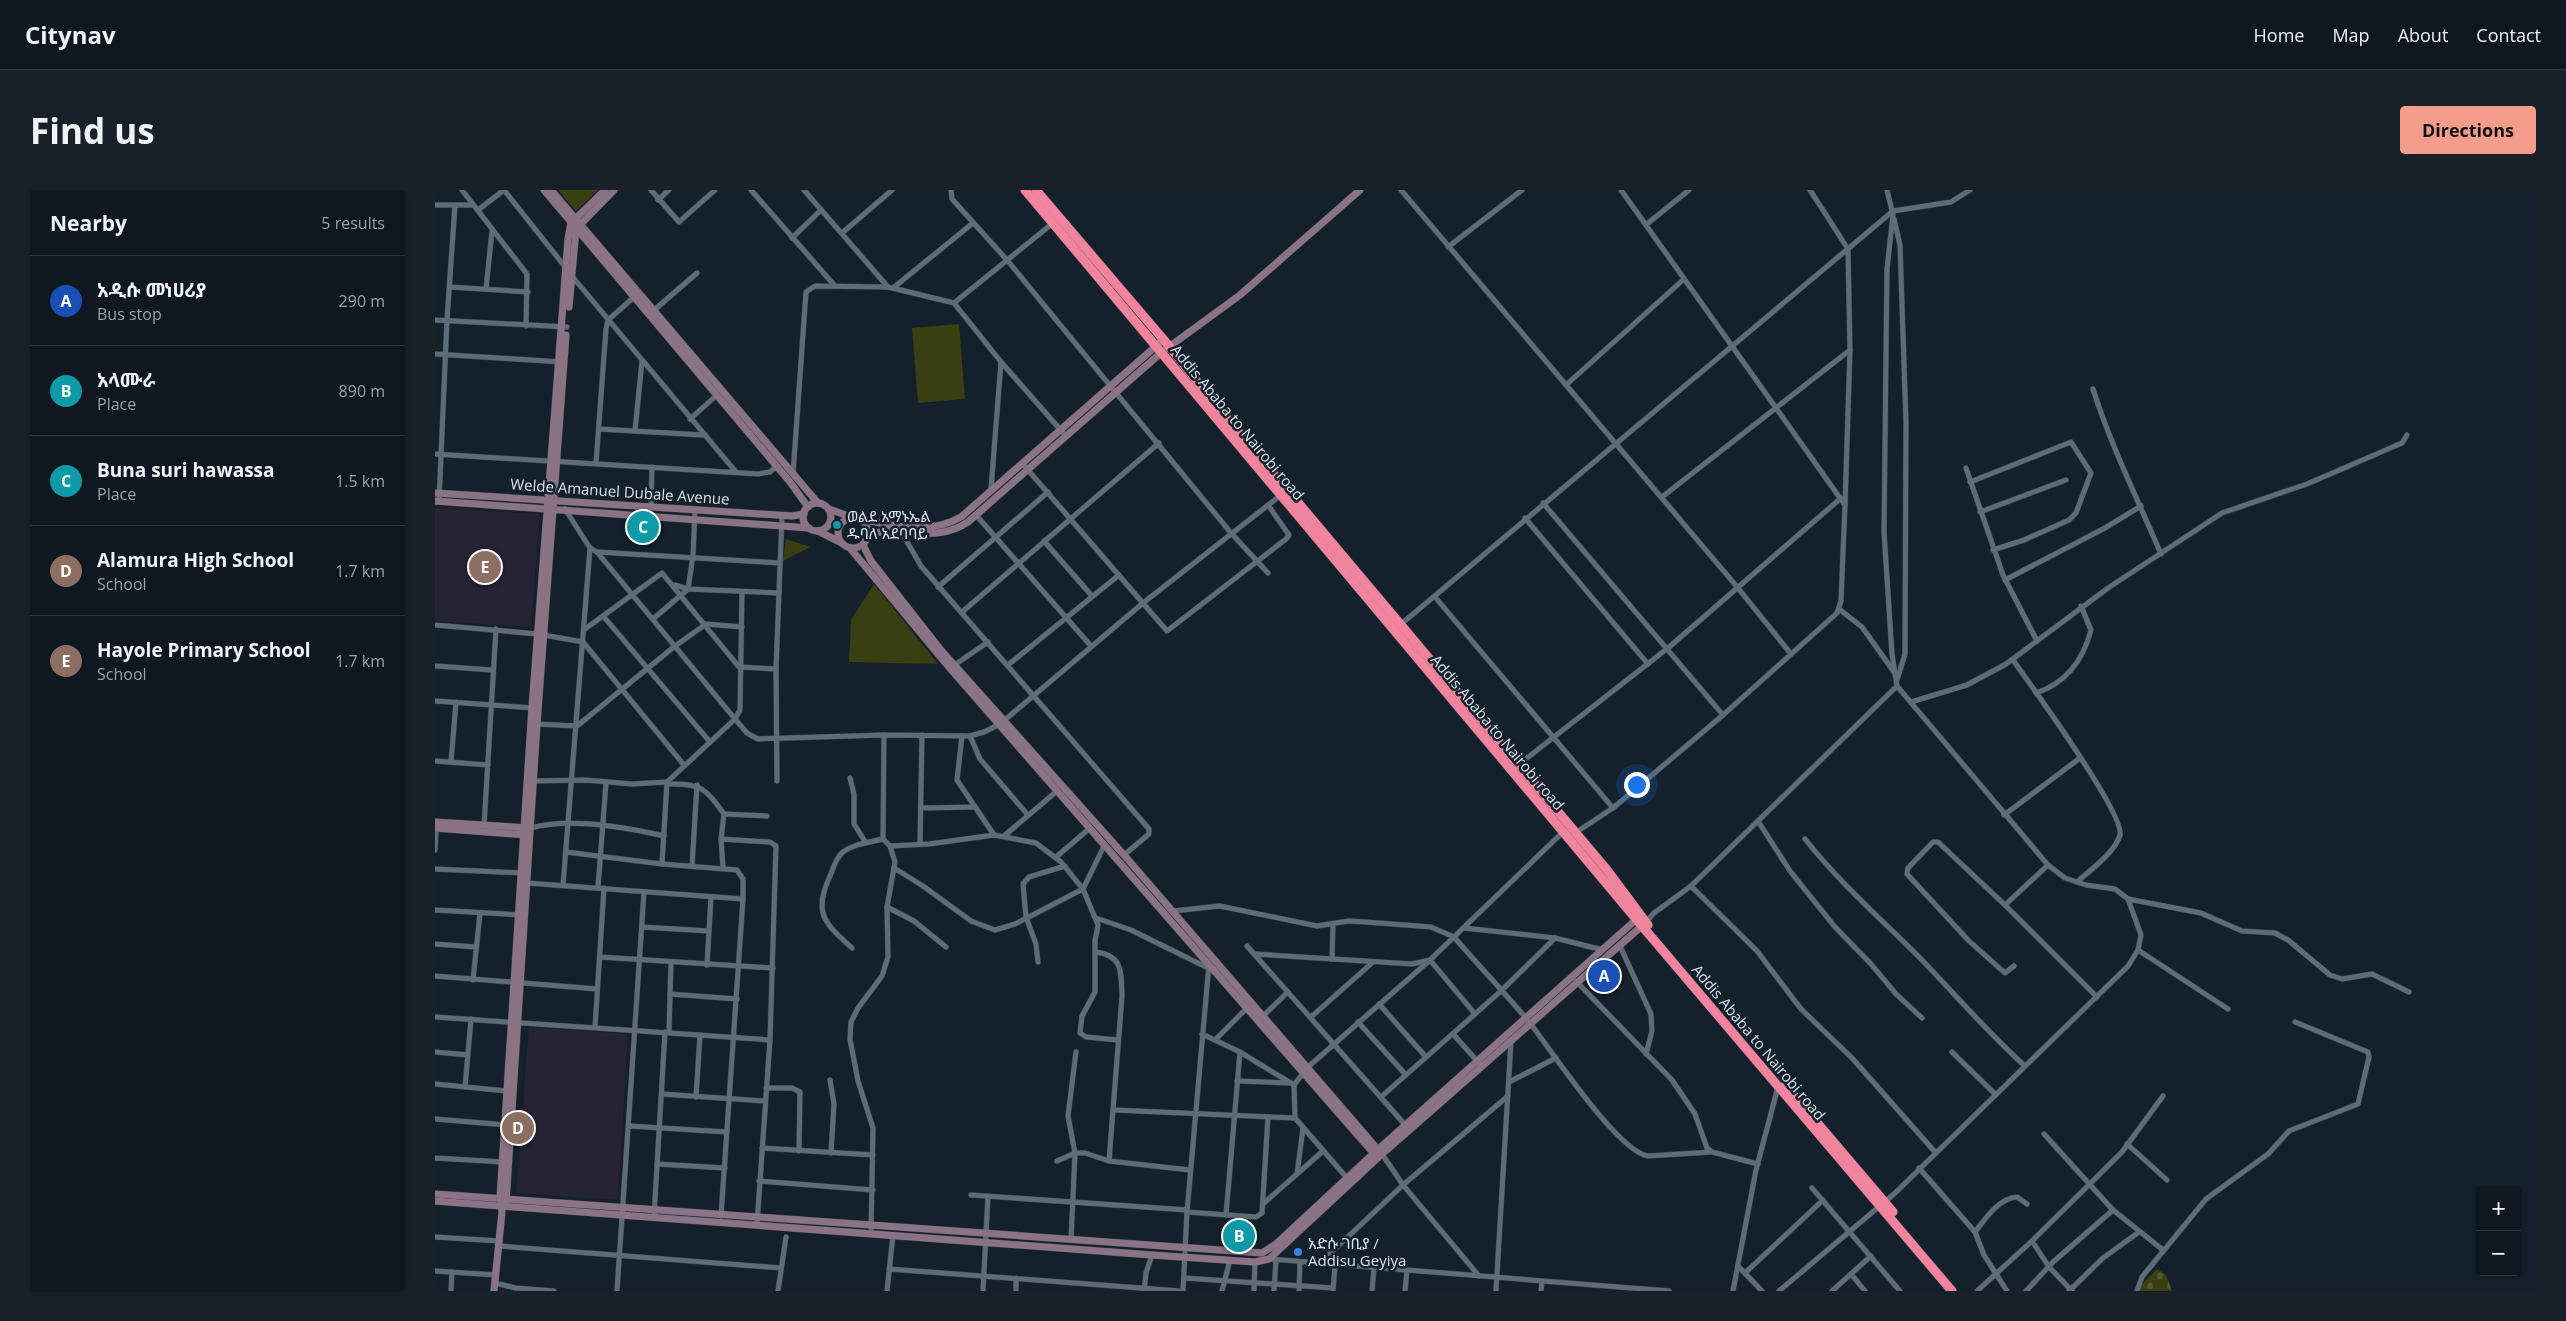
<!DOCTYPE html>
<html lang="en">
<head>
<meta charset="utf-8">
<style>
  :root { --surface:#0f1820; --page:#182129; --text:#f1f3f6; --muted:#9ba0a5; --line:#2f373e; --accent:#f49d8c }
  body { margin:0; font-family:"Open Sans","Noto Sans Ethiopic",sans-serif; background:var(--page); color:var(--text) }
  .controls { position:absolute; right:15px; bottom:15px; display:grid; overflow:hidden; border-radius:5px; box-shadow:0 1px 4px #0004 }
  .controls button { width:45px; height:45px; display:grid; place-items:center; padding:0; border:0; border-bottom:1px solid var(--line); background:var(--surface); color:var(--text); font:25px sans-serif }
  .you { position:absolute; left:1201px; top:594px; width:18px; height:18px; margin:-12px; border:4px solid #fff; border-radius:50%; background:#1a73e8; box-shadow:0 0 0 8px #1a73e833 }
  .badge { display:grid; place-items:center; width:32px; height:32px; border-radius:50%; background:var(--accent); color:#fff; font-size:16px; font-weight:700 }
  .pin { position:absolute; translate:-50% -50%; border:2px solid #fff; box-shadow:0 1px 5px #0006 }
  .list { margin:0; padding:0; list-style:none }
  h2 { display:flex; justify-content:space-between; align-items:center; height:65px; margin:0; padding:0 20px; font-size:21px }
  h2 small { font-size:16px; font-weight:400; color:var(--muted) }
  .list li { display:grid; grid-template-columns:32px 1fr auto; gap:15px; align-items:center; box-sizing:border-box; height:90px; padding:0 20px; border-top:1px solid var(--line) }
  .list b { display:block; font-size:19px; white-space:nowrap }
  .list p { margin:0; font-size:16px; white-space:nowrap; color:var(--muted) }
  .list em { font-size:16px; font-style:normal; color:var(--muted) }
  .map { position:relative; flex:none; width:2101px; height:1101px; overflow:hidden; border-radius:5px }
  header { display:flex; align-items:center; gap:30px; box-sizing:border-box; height:70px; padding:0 25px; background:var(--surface); border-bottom:1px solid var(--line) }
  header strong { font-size:24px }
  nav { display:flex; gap:28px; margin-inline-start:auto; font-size:18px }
  .intro { display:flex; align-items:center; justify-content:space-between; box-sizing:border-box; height:120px; padding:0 30px }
  h1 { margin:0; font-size:35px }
  .button { padding:12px 22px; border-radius:5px; background:var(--accent); color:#111; font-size:18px; font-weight:700 }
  main { display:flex; gap:30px; padding:0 30px }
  aside { flex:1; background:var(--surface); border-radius:5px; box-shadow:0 1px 4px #0004 }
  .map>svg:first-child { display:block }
  .education { fill:#262334 }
  .green { fill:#3a3f11 }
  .cemetery { fill:url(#cemetery-stones) }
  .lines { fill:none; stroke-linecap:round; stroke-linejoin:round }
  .street-casing { stroke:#313942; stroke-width:6 }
  .secondary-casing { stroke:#313942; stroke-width:8 }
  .highway-casing { stroke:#313942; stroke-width:10 }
  .street { stroke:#5e6c79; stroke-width:5 }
  .secondary { stroke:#8a7384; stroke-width:7 }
  .highway { stroke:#ef849c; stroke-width:9 }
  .culture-dot { fill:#0f9aa8; stroke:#14202b; stroke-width:2 }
  .shop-dot { fill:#3f7fe0; stroke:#14202b; stroke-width:2 }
  .labels { text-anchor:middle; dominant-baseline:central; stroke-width:5; stroke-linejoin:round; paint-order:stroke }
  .street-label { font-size:15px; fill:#d9e1e9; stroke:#14202b }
  .poi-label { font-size:15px; fill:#d9e1e9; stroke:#14202b; text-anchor:start }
</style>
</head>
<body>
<header>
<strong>Citynav</strong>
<nav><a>Home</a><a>Map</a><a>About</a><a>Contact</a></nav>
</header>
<div class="intro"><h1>Find us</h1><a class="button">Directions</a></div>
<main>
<aside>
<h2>Nearby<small>5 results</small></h2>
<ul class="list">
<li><span class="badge" style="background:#1a4fb4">A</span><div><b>አዲሱ መነሀሪያ</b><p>Bus stop</p></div><em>290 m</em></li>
<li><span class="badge" style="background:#0f9aa8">B</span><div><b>አላሙራ</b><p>Place</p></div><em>890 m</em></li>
<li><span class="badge" style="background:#0f9aa8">C</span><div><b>Buna suri hawassa</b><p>Place</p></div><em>1.5 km</em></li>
<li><span class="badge" style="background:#8d6e63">D</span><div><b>Alamura High School</b><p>School</p></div><em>1.7 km</em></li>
<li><span class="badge" style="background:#8d6e63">E</span><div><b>Hayole Primary School</b><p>School</p></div><em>1.7 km</em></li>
</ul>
</aside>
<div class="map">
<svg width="2101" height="1101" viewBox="0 0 2101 1101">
  <defs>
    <pattern id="cemetery-stones" width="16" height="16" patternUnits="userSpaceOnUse" patternTransform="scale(1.25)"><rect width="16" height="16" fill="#3a3f11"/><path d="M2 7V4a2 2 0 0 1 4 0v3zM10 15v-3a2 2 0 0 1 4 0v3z" fill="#565a34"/></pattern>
  </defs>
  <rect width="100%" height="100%" fill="#14202b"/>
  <g class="education">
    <polygon points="0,318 105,324 96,437 0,431"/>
    <polygon points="94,837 193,844 183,1010 81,1003"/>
  </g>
  <g class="green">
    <polygon points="123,0 163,0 141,21"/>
    <polygon points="524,134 530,209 483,213 477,138"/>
    <polygon points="351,349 375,357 348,371"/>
    <polygon points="439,394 503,474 414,472 416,430"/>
  </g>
  <polygon class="cemetery" points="1722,1079 1731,1085 1737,1101 1705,1101 1708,1093"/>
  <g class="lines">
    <g class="street-casing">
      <g id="street">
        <polyline points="27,0 92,84 91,136"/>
        <polyline points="69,0 131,78"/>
        <polyline points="216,0 244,32 280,0"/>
        <polyline points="316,0 400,96"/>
        <polyline points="369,0 453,97 519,113 566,172 630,245"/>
        <polyline points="516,0 517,9 572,70 796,343 833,383"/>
        <polyline points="966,0 1303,398 1356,464"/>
        <polyline points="1375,0 1413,59 1415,160 1410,315"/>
        <polyline points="1452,0 1458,25 1452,79 1449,342 1457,464 1462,496"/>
        <polyline points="223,10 234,0"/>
        <polyline points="0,15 38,15"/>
        <polyline points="43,20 69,0"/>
        <polyline points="1459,29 1465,55 1471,233 1470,464 1462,490"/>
        <polyline points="1212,34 1254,0"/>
        <polyline points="407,43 457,0"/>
        <polyline points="357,48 386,20"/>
        <polyline points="1013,57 1087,0"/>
        <polyline points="136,85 301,282"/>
        <polyline points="15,97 93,102"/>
        <polyline points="458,98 538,33"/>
        <polyline points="51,99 57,41"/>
        <polyline points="519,113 618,33"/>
        <polyline points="218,121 262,83"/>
        <polyline points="0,130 132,137"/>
        <polyline points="0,164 127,172"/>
        <polyline points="1131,195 1249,89"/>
        <path d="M1658,199C1676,256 1703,310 1726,364"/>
        <polyline points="255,229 282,205"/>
        <polyline points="164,239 268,245"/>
        <polyline points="200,241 207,171"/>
        <polyline points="0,264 323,284 335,282 342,276"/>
        <polyline points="161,273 171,139 173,130 198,108"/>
        <polyline points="587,273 732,441 851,349 854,345 833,315"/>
        <polyline points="1531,278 1568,385 1602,451"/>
        <polyline points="358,284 371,102 380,96 453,97"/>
        <polyline points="1535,292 1636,252 1656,283 1641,323 1634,330 1589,350 1558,360"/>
        <polyline points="556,299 566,172"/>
        <polyline points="1227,307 1415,160"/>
        <polyline points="4,311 12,130 20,15"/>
        <polyline points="1108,313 1288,525"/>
        <polyline points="216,316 217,277"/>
        <polyline points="130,319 155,358 162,362 300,529 312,543 323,549 449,545 535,546 549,542 565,534 708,413 846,305"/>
        <polyline points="1545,322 1631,290"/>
        <polyline points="541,325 656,456"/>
        <polyline points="1090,328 1213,474"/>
        <polyline points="467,343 486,376 714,639 714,644 689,665"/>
        <polyline points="609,351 657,406"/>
        <polyline points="162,362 345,373"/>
        <polyline points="1570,390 1670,338 1706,316"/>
        <polyline points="240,395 253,399 344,403"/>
        <polyline points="503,397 613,302"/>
        <polyline points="1000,407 1178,618"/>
        <polyline points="1404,419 1427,437 1459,482"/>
        <polyline points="527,422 724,253"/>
        <polyline points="169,427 275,552"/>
        <polyline points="218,429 253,399 258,366 260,320"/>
        <polyline points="0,435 103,444 148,452 249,575"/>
        <polyline points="965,435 1458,21 1516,12 1535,0"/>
        <polyline points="150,439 227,383 304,477 341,479"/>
        <path d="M1578,470C1595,494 1690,624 1685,645C1680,663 1655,680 1642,692"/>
        <polyline points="573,475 684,385"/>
        <polyline points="0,476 58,480"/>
        <polyline points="518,476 553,452"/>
        <path d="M1601,503C1631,493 1648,471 1656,440L1646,416"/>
        <polyline points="0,511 99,518"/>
        <polyline points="1476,512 1532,495 1571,474 1673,398 1787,323 1872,294 1967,253 1972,245"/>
        <polyline points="102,534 142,536 240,456 271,434 307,437"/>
        <polyline points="527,546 522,590 559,645"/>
        <polyline points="535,546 545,569 592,624"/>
        <polyline points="0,571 53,575"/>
        <polyline points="16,572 21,512"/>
        <polyline points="1083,575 1233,458 1406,308"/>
        <polyline points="415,588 419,604 419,634 431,653"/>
        <polyline points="98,591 150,590 197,594 232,592 300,529 305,520 307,402"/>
        <polyline points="342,591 341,479 347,326"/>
        <polyline points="232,592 227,674 302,680 308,689 308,709"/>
        <path d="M233,594C266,593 270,598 289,624L286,649"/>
        <polyline points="486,618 540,617"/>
        <polyline points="289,624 332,626"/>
        <polyline points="1569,625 1645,568"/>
        <polyline points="1323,631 1355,681 1400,737 1436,774 1461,804 1487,828"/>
        <polyline points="49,636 61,439"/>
        <path d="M96,638C135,627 190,637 229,646"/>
        <polyline points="1140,643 1178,618 1288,525 1402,423 1406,411 1410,315 1186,0"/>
        <polyline points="569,646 622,601"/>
        <path d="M1370,649C1404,692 1445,728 1484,767C1519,803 1552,842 1590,876"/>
        <polyline points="485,654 487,545"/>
        <polyline points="455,656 494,654 559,645 601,653 626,672 648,699 663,735 660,751 660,802 647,826 645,843 651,847 683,850"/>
        <polyline points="0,660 1,638"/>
        <polyline points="131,662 227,674"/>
        <polyline points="621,667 655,638"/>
        <polyline points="257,676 262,595"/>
        <polyline points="288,677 286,649 335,652 341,656 335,850 322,1034"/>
        <polyline points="459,678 488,696 536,731 560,740 580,734 648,699 670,654"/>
        <polyline points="0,679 87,683"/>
        <polyline points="92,693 308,709 286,1026"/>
        <polyline points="128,695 155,358"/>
        <polyline points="1256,696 1322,761 1366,819 1417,868 1500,962"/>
        <polyline points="163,697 171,593"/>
        <polyline points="1693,709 1766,723 1807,741 1840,743 1853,750 1895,785 1907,789 1937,784 1974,802"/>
        <polyline points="1570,715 1613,675"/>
        <polyline points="452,717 479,731 511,757"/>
        <polyline points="0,720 87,725"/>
        <path d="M738,721L785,716L882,736L913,731L931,732L996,737L1019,747C1044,776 1071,804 1095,833C1116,860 1183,962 1213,966L1277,962"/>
        <polyline points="661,728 696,740 773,778"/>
        <polyline points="1211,732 1219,723 1256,696 1462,496 1613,675 1630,688 1651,695 1680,699 1693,709 1706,745 1703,760 1693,776 1459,1004 1344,1101"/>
        <polyline points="207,737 274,741"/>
        <polyline points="1029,738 1120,748 1168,760"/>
        <polyline points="0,754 41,757"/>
        <polyline points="812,756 972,937"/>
        <polyline points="1185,756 1216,824 1217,841 1211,864"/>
        <path d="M417,758C389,733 378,723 395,686C398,679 401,667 408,662C418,654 435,652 448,649"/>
        <polyline points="1703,760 1793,819"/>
        <path d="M660,762C688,765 686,781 687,806L674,971"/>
        <polyline points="820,764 977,774 995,770 1040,824"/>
        <polyline points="165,767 338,778"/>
        <polyline points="897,769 898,734"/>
        <polyline points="603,772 601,754 591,727 588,694 594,687 630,676"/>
        <polyline points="272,775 276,707"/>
        <polyline points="1579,776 1570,783 1534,751 1472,684 1473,678 1498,652 1503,652 1570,715 1662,807"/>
        <polyline points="0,786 162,799"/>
        <polyline points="38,790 45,723"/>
        <polyline points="1141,791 1237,890 1260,924 1272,958 1277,962 1323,974"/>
        <polyline points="235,804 302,809"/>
        <polyline points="944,814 991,867"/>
        <polyline points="0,827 335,850"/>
        <polyline points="827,827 853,802"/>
        <polyline points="876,827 938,772"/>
        <polyline points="923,832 971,885"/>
        <polyline points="160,837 169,698"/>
        <polyline points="234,842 236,772"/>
        <polyline points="767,844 805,862 859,895"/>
        <polyline points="1018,844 1044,873"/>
        <polyline points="780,850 812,818"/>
        <polyline points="0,862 33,865"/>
        <polyline points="1517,862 1561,905"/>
        <polyline points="395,890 399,914 396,963"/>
        <polyline points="802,891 856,893"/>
        <polyline points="1074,892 1121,868"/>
        <polyline points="0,894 72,901"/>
        <polyline points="30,897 36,829"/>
        <polyline points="331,898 357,898 365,902 364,961"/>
        <polyline points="227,904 330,911"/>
        <polyline points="261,907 265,845"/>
        <polyline points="946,907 1066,801 1120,748"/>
        <polyline points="679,920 860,928 859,895 873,877 995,770 1129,641"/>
        <polyline points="860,928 912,988"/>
        <polyline points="0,929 72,935"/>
        <polyline points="194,936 292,942"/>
        <polyline points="1609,944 1678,1020 1728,1060"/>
        <polyline points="1692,954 1732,990"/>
        <polyline points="327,958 438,965"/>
        <polyline points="947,964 968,995 1044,1086"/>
        <polyline points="0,968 68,972"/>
        <polyline points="622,971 640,963 650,963 674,971 755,980"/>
        <polyline points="222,974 290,978"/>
        <polyline points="1484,978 1540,1042 1549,1065 1572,1101"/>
        <polyline points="862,984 868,938"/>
        <polyline points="324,991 438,1000"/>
        <polyline points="1377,998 1465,1101"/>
        <polyline points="536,1005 752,1020"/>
        <polyline points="829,1013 888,961"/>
        <polyline points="752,1022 821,1027 827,1023 833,927"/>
        <polyline points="791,1025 805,862"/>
        <polyline points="219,1026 230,842"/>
        <polyline points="436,1042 438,938 423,891 415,849 416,832 423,818 447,786 453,767 452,717 460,672 455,656 448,649 449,545"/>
        <path d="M1540,1042C1550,1029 1564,1008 1582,1007L1592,1014"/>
        <polyline points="0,1047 65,1051"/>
        <polyline points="636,1050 640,963 633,926 641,862"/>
        <polyline points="1597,1051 1614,1077 1637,1101"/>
        <polyline points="64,1056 346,1078"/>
        <polyline points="834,1069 1234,1101"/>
        <polyline points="884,1074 968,995 1073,906"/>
        <polyline points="1303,1076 1327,1101"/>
        <polyline points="454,1079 745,1101"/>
        <polyline points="0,1081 61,1085"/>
        <polyline points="1310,1083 1388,1010"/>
        <polyline points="1416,1084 1430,1101"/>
        <polyline points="749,1088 898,1098"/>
        <polyline points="60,1093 81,1098 119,1101"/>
        <polyline points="16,1101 17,1082"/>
        <polyline points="182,1101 209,702"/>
        <polyline points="343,1101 351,1047"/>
        <polyline points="452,1101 458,1045"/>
        <polyline points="548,1101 553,1006"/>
        <polyline points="581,1101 581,1088"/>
        <polyline points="709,1101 711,1083 717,1065"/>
        <polyline points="748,1101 752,1022 774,774"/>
        <polyline points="787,1101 795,1070"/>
        <polyline points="819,1101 820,1072"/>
        <polyline points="839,1101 841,1070"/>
        <polyline points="864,1101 865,1072"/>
        <polyline points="898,1101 900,1075"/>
        <polyline points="937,1101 939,1078"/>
        <polyline points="970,1101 972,1080"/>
        <polyline points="1061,1101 1076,851"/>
        <polyline points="1106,1101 1107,1091"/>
        <polyline points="1298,1101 1321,980 1343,897"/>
        <polyline points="1397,1101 1436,1066"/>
        <polyline points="1542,1101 1597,1051 1687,962 1728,906"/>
        <polyline points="1591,1101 1618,1072 1678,1020"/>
        <polyline points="1634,1101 1668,1068 1704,1042"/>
        <polyline points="1702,1101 1707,1087 1771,1009 1833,964 1854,941 1923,914 1934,867 1933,862 1860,832"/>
      </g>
    </g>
    <g class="secondary-casing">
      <g id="secondary">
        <polyline points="109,0 355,292 373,317"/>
        <polyline points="116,0 383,313"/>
        <polyline points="134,117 141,39 179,0"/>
        <polyline points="0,303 357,326 369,324"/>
        <polyline points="0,311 374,338"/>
        <circle cx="382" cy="327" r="14"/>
        <polyline points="394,319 416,327"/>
        <circle cx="418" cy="343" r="15"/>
        <path d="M425,329C457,336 496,345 526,327L728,150"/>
        <polyline points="383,341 405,352"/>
        <path d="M433,345C467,334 498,355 533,332L727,162L805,105L925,0"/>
        <polyline points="428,355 436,371 505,459 689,665 945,962"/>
        <polyline points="415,358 513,476 941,966"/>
        <polyline points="0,632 94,638"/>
        <polyline points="0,638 93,645"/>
        <polyline points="0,1004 827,1063 841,1054 939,963 1204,727"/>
        <polyline points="0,1011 717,1065 820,1072 834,1069 947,964 1209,734"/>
        <polyline points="71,1012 102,534 131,145"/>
        <polyline points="59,1101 67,1022 65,1008 97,517 133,49 136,33 170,0"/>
      </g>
    </g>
    <g class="highway-casing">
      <g id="highway">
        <polyline points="590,0 1207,736 1517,1101"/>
        <polyline points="601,0 734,156 776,209 1172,680 1213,735"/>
        <polyline points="1350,895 1458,1022"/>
      </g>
    </g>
    <use href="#street" class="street"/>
    <use href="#secondary" class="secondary"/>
    <use href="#highway" class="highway"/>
  </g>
  <circle class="culture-dot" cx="402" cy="335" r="5"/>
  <circle class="shop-dot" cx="863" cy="1062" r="5"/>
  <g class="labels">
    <g class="street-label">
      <text transform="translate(803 232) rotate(50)">Addis Ababa to Nairobi road</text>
      <text transform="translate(185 301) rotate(4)">Welde Amanuel Dubale Avenue</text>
      <text transform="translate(1063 542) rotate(50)">Addis Ababa to Nairobi road</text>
      <text transform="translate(1324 852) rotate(50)">Addis Ababa to Nairobi road</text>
    </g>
    <g class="poi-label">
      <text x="412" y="326">ወልደ አማኑኤል<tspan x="412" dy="17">ዱባለ አደባባይ</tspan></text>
      <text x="873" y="1053">አድሱ ገቢያ /<tspan x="873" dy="17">Addisu Geyiya</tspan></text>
    </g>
  </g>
</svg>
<div class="controls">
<button>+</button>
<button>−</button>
</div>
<div class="you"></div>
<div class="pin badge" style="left:1169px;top:786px;background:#1a4fb4">A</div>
<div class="pin badge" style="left:804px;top:1046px;background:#0f9aa8">B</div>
<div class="pin badge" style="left:208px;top:337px;background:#0f9aa8">C</div>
<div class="pin badge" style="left:83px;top:938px;background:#8d6e63">D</div>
<div class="pin badge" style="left:50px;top:377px;background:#8d6e63">E</div>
</div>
</main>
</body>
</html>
